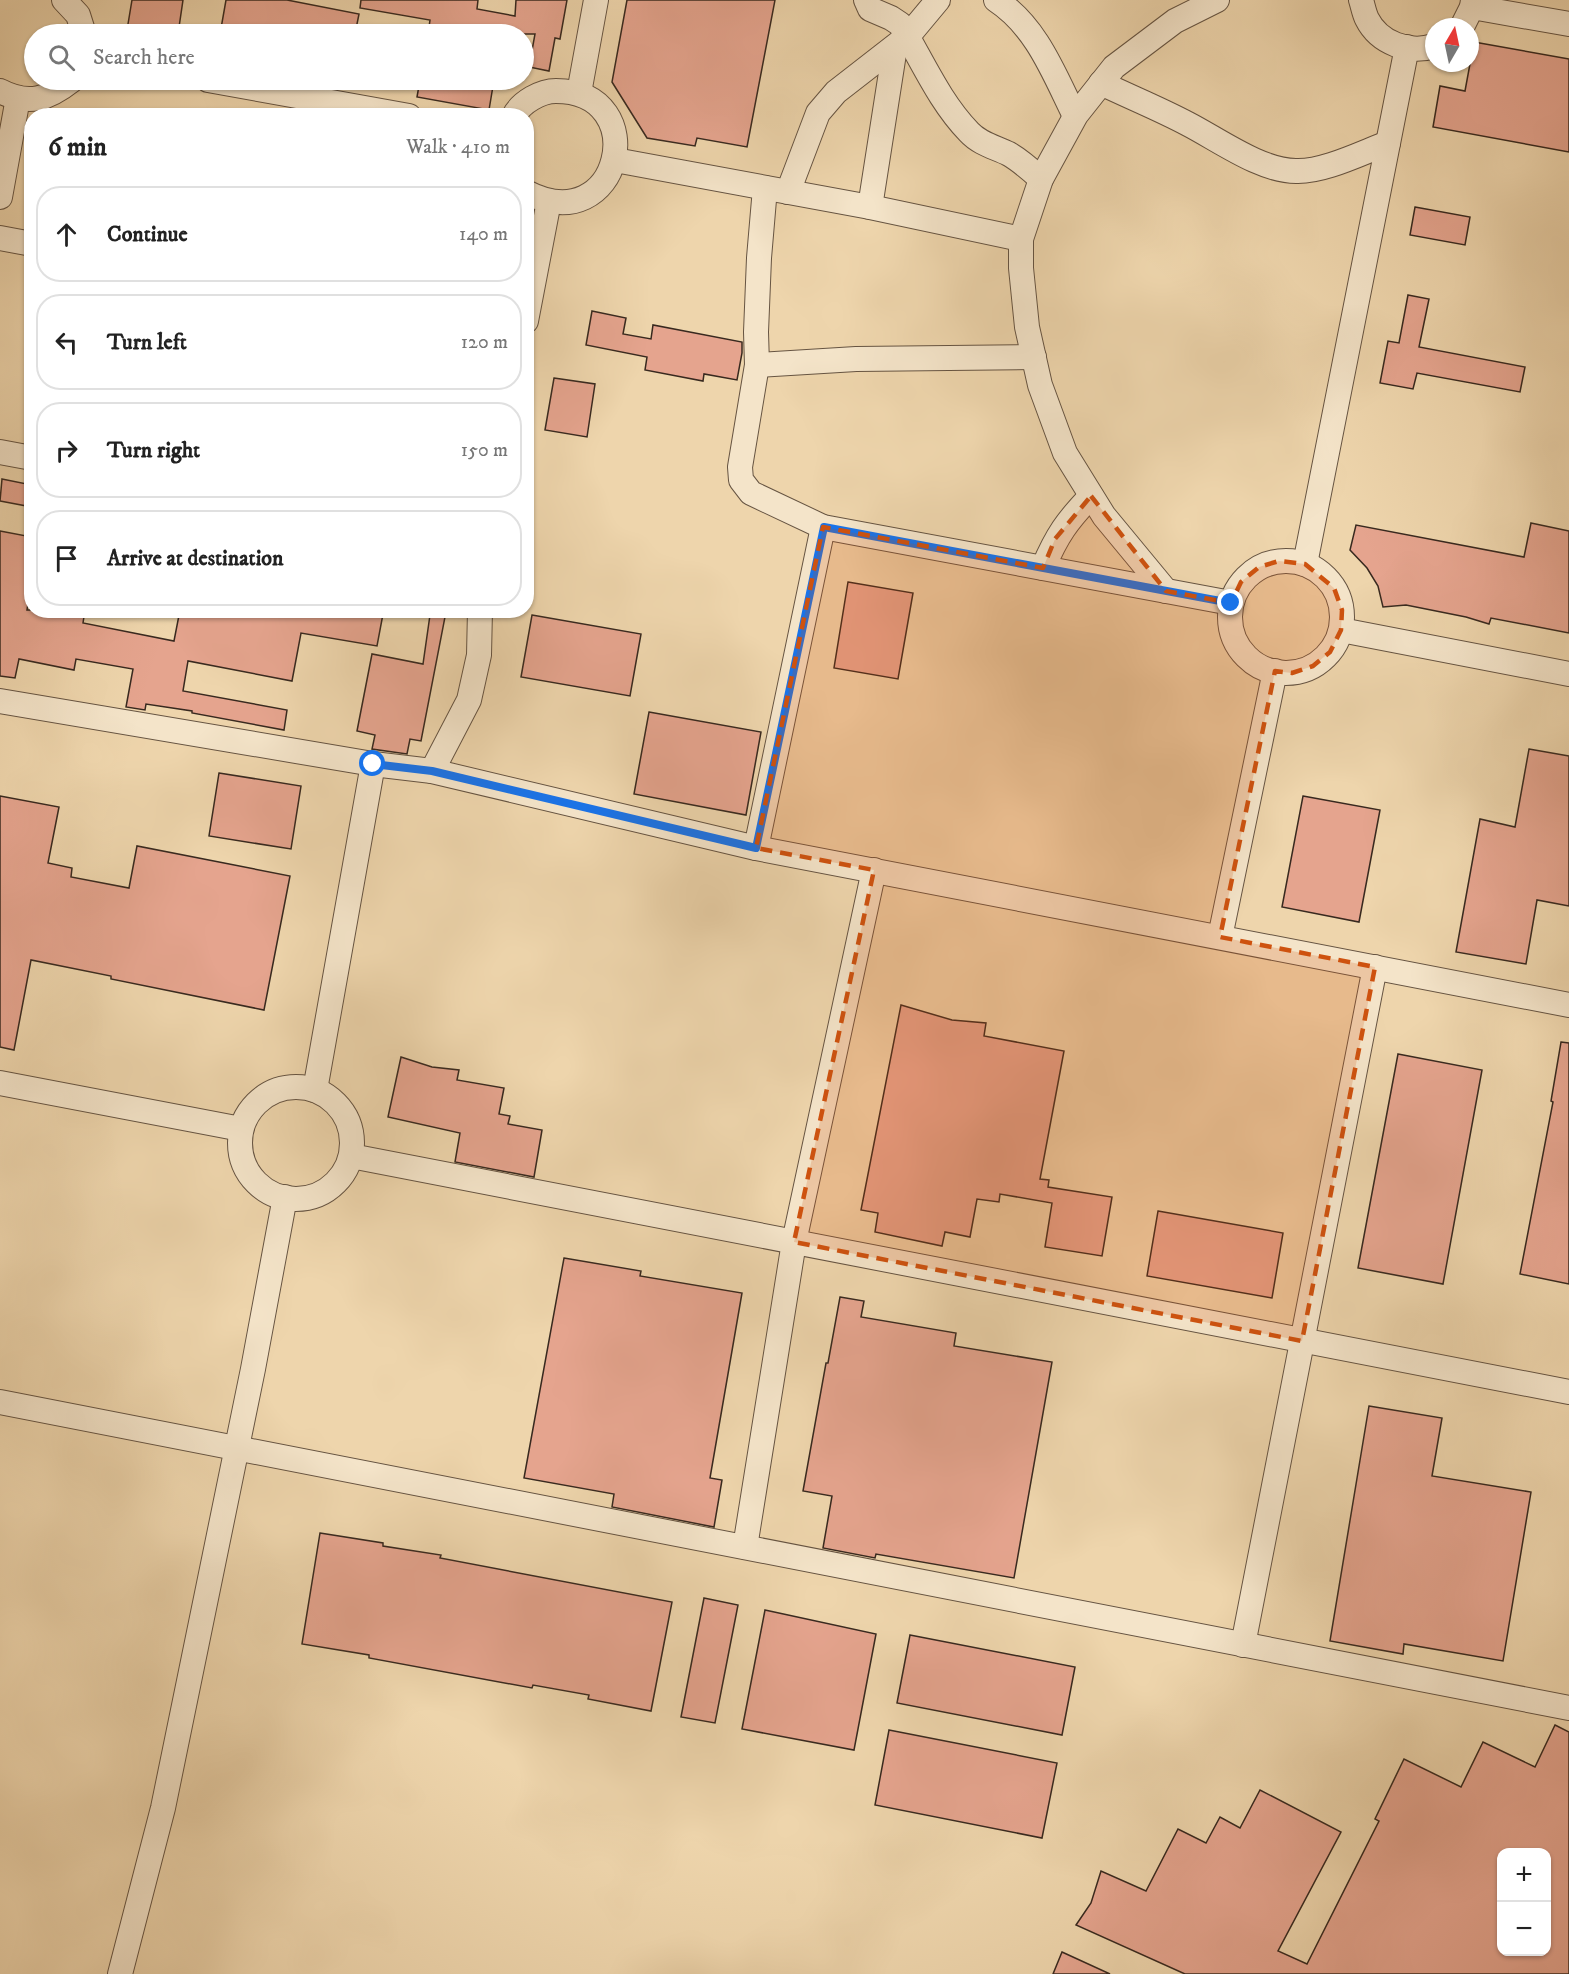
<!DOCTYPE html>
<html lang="en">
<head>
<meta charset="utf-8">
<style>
  :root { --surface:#fff; --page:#f2f2f2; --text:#222; --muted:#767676; --line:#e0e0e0 }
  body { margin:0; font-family:"IM FELL DW Pica",serif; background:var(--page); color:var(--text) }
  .controls { position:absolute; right:18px; bottom:18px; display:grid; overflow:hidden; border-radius:12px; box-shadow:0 2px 4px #0004 }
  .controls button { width:54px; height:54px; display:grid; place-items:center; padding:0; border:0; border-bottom:2px solid var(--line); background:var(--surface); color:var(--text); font:30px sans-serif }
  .compass { position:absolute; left:1425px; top:18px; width:54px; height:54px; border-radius:50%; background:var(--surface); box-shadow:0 2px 4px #0004; rotate:9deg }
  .stop { position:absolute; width:18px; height:18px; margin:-14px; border:4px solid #1a73e8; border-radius:50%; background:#fff }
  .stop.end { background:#1a73e8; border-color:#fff; box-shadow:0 2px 6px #0008 }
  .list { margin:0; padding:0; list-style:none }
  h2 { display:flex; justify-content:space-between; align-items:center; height:78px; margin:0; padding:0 24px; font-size:26px }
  h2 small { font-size:20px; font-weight:400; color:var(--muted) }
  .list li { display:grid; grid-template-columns:39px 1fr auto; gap:18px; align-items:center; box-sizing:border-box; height:96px; margin:0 12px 12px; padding:0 12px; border:2px solid var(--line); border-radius:24px }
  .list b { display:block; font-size:22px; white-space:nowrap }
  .list em { font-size:20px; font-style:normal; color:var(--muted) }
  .icon { flex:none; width:33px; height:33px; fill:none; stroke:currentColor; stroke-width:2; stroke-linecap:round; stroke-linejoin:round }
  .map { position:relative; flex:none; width:1569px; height:1974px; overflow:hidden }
  .search { position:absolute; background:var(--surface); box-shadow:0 2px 4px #0004; left:24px; top:24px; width:510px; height:66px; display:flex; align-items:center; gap:15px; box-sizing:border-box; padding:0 21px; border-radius:33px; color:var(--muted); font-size:22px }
  .panel { position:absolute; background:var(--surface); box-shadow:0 2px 4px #0004; left:24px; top:108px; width:510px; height:510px; border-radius:24px }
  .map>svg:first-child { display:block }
  .building { fill:#e5a48e; stroke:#38291f; stroke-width:1.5; fill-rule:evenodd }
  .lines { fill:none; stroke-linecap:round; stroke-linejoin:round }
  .minor-casing { stroke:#665442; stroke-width:26 }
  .minor { stroke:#f4e4c9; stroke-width:24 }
  .route { stroke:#1a73e8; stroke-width:8 }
  .marked { fill:#ce520f; fill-opacity:0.2; stroke:#ce520f; stroke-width:4.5; stroke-dasharray:12 8; stroke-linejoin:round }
</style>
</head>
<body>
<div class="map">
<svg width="1569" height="1974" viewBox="0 0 1569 1974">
  <rect width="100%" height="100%" fill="#eed5ac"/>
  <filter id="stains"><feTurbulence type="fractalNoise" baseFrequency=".00333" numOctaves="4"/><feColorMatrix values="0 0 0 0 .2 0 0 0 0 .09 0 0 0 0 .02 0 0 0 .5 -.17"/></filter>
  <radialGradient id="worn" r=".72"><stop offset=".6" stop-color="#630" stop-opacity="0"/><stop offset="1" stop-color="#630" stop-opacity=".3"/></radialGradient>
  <g class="building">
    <polygon points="132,0 183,0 178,34 155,34 127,30"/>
    <polygon points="226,0 287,0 359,14 355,34 220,34"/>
    <polygon points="361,0 478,0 477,9 515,16 516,0 567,0 560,39 555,38 549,71 529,67 535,34 428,34 430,20 360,8"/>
    <polygon points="627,0 775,0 747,147 697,138 695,146 647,138 612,82"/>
    <polygon points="1474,42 1569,59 1569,152 1433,127 1440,86 1465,91"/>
    <polygon points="420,80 494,80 489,110 417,97"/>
    <polygon points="1415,207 1470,217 1465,245 1410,235"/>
    <polygon points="1408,295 1429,299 1419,347 1525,367 1520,392 1417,373 1413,389 1380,383 1388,341 1399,343"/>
    <polygon points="592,311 626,318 623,334 651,339 653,325 742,342 742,353 737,380 704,374 703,381 645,370 647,357 586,345"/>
    <polygon points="554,378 595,384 587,437 545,430"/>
    <polygon points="2,479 32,485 32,507 0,501"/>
    <polygon points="1531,523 1569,531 1569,633 1491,618 1489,624 1466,617 1406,605 1383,607 1378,586 1367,568 1350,550 1356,525 1524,557"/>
    <polygon points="0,531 32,537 32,577 27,610 85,610 83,623 174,641 180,610 364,610 383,614 377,646 301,633 292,681 188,661 183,691 287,710 284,730 192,713 192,711 146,704 145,710 126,707 133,669 76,659 74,670 19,659 15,678 0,676"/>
    <polygon points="848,582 913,593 898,679 834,668"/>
    <polygon points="430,615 445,617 421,741 410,739 407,754 372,749 375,735 357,731 372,654 423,664"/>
    <polygon points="532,615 641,634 630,696 521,677"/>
    <polygon points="649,712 761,732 746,815 634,794"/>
    <polygon points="1529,749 1569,756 1569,906 1537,900 1526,964 1456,952 1480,819 1515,827"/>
    <polygon points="219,773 301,786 291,849 209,836"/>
    <polygon points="0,796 59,807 48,863 72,868 71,877 129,888 137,846 290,876 264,1010 111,979 111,976 31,960 14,1050 0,1047"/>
    <polygon points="1303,796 1380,810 1359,922 1282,907"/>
    <polygon points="901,1005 952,1020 986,1023 984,1036 1064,1051 1040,1179 1049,1180 1048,1187 1112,1197 1102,1256 1045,1247 1052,1203 1000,1194 999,1202 977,1199 970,1237 945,1232 942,1246 875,1232 878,1213 861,1210"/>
    <polygon points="1561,1042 1569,1043 1569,1284 1520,1274 1553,1102 1551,1101"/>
    <polygon points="1398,1054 1482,1070 1443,1284 1358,1268"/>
    <polygon points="401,1057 432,1067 459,1070 457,1080 504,1088 499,1114 510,1116 508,1124 542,1130 534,1177 455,1162 460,1133 388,1117"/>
    <polygon points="1158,1211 1283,1233 1272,1298 1147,1276"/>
    <polygon points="564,1258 641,1271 640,1276 742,1293 710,1478 722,1480 714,1527 612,1507 614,1494 524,1478"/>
    <polygon points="840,1297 864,1301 861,1317 956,1333 954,1346 1052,1362 1014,1578 876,1554 875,1558 823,1548 832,1496 803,1491 826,1363 828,1363"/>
    <polygon points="1369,1406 1442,1418 1432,1476 1531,1492 1503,1661 1404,1644 1403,1654 1330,1641"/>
    <polygon points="320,1533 383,1543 383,1546 441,1555 440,1558 672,1602 651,1711 588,1699 589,1695 533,1685 532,1688 369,1658 369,1655 302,1644"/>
    <polygon points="704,1598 738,1605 715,1723 681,1717"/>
    <polygon points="765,1610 876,1634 854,1750 742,1729"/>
    <polygon points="910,1635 1075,1667 1062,1735 897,1703"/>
    <path d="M1555,1725L1569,1732V1974H1185L1076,1925L1091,1903L1101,1871L1146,1891L1178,1829L1206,1843L1220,1817L1240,1828L1260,1790L1341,1832L1278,1951L1307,1964L1379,1821L1375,1819L1404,1759L1461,1787L1483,1742L1535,1767ZM1502,1852H1546V1952H1502Z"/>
    <polygon points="889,1730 1057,1763 1042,1838 875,1805"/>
    <polygon points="1062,1952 1110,1974 1053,1974"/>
  </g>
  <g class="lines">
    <g class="minor-casing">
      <g id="minor">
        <polyline points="64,0 78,15 84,34"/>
        <path d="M866,0L870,9L891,18L900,24C922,60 939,101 969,132C980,144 995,147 1009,154C1021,161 1031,170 1041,179"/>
        <path d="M996,0C1037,27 1054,74 1075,116"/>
        <path d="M1361,0C1363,6 1364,13 1367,19C1379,43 1409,54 1434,46"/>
        <polyline points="1472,7 1569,24"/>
        <polyline points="1462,27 1472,7 1473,0"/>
        <polyline points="208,80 409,116"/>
        <path d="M1101,83C1130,97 1160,109 1188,124C1219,140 1261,171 1296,171C1324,172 1361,153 1388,143"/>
        <path d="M0,91C29,106 48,99 72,80"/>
        <polyline points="579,93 596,0"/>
        <path d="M514,116C521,102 541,91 556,91C654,91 621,242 526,192"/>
        <polyline points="615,160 870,207 1021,239"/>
        <polyline points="765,188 759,258 756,332 757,365 740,467 741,480 751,493 823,527 1231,603"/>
        <polyline points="788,192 818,113 836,92 908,36 938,0"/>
        <polyline points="0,197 18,98"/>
        <polyline points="870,207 895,47"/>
        <polyline points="0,238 32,244"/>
        <polyline points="526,321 549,201"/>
        <polyline points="757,365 856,359 1034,357"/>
        <polyline points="0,452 32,458"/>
        <circle cx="1286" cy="617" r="56"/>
        <polyline points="1305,564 1407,47"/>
        <path d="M1043,568C1057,535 1067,521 1091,496"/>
        <polyline points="1166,591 1104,516 1065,453 1040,385 1027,327 1021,268 1021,239 1041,179 1076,115 1114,67 1175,21 1217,0"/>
        <polyline points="1341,630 1569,674"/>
        <polyline points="0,701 373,764 432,771 756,848 1569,1005"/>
        <polyline points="432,771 469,700 479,655 480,610"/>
        <polyline points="756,848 823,527"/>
        <polyline points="1220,937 1275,671"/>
        <polyline points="0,1083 241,1129"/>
        <circle cx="296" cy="1143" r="56"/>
        <polyline points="315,1090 373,764"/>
        <polyline points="351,1156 1569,1392"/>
        <polyline points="0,1402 1569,1708"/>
        <polyline points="745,1547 794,1242 874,870"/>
        <polyline points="1243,1645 1375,967"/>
        <polyline points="120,1974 163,1808 253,1369 285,1197"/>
      </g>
    </g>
    <use href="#minor" class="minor"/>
  </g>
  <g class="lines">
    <polyline class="route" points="373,764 432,771 756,848 824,527 1231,603"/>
  </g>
  <path class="marked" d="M1091,496L1166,591L1231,603L1241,582L1259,567L1279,561L1305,564L1334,588L1342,610L1341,630L1330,652L1313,666L1292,673L1275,671L1220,937L1375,967L1302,1341L794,1242L874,870L756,848L823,527L1043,568L1055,539Z"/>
  <rect width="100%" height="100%" filter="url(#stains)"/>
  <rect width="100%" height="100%" fill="url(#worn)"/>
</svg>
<div class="controls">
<button>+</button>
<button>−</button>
</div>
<svg class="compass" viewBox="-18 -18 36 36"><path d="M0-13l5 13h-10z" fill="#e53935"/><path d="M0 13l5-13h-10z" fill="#767676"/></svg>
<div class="stop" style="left:373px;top:764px"></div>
<div class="stop end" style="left:1231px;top:603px"></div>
<div class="search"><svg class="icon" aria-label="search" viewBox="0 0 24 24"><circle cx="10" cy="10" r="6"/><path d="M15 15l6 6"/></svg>Search here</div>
<section class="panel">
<h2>6 min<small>Walk · 410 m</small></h2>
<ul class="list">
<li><svg class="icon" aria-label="ahead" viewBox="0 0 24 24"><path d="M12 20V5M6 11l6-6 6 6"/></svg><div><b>Continue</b></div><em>140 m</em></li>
<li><svg class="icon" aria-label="left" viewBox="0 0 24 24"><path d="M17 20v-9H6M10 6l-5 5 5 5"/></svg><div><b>Turn left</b></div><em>120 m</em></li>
<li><svg class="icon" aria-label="right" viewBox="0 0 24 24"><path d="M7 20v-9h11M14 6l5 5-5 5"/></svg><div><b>Turn right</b></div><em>150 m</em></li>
<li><svg class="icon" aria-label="arrive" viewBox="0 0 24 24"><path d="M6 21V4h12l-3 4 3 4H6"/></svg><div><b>Arrive at destination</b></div></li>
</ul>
</section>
</div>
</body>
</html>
